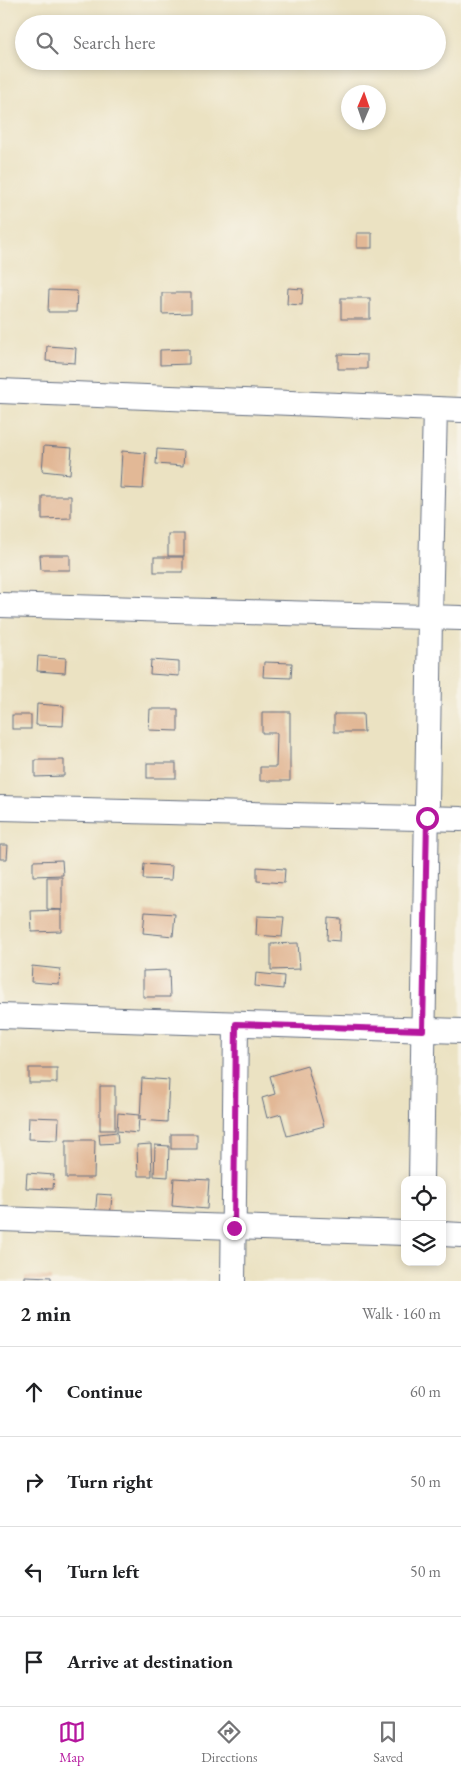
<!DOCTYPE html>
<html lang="en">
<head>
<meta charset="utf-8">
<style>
  :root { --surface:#fff; --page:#f2f2f2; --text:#202124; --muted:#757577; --line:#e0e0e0; --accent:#b5179e }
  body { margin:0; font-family:"EB Garamond",serif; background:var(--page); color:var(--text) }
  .controls { position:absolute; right:15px; bottom:15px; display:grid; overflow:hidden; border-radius:10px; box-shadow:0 2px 8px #0003 }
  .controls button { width:45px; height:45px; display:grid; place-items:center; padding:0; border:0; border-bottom:1px solid var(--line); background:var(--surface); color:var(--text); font:25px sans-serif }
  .compass { position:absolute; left:341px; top:85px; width:45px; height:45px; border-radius:50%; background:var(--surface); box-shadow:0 2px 8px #0003; rotate:2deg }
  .stop { position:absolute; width:15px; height:15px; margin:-11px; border:4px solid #b5179e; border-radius:50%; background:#fff }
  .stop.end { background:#b5179e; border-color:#fff; box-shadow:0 1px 5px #0008 }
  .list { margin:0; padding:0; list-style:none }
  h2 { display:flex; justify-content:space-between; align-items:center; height:65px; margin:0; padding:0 20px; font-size:21px }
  h2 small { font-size:16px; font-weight:400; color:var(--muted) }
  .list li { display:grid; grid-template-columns:32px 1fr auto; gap:15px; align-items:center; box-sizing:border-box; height:90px; padding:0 20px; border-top:1px solid var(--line) }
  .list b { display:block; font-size:19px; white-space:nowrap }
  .list em { font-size:16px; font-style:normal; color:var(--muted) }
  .icon { flex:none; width:28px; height:28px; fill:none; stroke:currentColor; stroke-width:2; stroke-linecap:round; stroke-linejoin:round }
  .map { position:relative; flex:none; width:461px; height:1281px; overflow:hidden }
  .search { position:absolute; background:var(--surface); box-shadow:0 2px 8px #0003; left:15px; right:15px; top:15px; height:55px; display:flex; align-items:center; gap:12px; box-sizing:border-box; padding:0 18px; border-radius:28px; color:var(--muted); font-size:19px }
  .sheet { height:425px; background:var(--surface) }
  nav { display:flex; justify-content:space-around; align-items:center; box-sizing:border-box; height:70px; border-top:1px solid var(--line); background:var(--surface); font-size:14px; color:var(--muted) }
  nav a { display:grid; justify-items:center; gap:2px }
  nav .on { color:var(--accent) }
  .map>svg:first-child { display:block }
  .building { fill:#e2b896 }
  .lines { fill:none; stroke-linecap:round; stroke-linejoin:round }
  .minor-casing { stroke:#646e81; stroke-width:26 }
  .minor { stroke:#fff; stroke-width:24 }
  .route { stroke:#b5179e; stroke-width:6 }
</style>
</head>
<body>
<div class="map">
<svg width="461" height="1281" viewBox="0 0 461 1281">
  <rect width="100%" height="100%" fill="#f7f3e8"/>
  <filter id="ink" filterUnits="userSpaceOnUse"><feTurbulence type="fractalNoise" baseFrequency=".02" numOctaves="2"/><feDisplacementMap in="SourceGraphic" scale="10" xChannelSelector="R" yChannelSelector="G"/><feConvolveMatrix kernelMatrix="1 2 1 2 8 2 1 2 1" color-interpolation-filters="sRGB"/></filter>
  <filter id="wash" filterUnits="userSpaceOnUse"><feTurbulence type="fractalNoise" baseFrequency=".0096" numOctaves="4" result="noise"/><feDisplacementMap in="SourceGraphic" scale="20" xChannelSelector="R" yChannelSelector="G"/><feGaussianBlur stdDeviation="1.12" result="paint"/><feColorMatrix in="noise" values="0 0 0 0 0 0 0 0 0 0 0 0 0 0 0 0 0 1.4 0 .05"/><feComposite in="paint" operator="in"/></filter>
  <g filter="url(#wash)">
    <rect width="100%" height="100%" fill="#ebe2c2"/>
    <g id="blocks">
      <g class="building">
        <rect x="357" y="233" width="15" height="15"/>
        <polygon points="288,288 303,289 302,305 287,304"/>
        <polygon points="49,290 77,291 76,312 48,312"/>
        <polygon points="162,293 191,293 191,313 162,314"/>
        <rect x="341" y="298" width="29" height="21"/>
        <polygon points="47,346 76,348 75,363 46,361"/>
        <polygon points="189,349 189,364 160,365 160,350"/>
        <polygon points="338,354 367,355 367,369 338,369"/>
        <polygon points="44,446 72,448 70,474 42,471"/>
        <polygon points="157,449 184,451 183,466 156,464"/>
        <polygon points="122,451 146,453 143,489 120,488"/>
        <polygon points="42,496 71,496 71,518 42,519"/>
        <rect x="168" y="534" width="16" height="22"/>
        <polygon points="40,555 70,555 70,570 41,570"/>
        <rect x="154" y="557" width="29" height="15"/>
        <polygon points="38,656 66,658 65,673 37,671"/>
        <polygon points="151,660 179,662 179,676 150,674"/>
        <polygon points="264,662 292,663 291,678 263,677"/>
        <polygon points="37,704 64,706 63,726 36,725"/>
        <polygon points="150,709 178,709 178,731 149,730"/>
        <polygon points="262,712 290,712 290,781 260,781 260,767 276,767 277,733 262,733"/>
        <polygon points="334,714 363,714 364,732 334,732"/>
        <rect x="12" y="715" width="19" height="14"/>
        <polygon points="35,760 64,760 64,776 35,777"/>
        <rect x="147" y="763" width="29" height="15"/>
        <polygon points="0,845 8,845 7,859 0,859"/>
        <polygon points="62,860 63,875 33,876 33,861"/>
        <polygon points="144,864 172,866 171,880 143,879"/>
        <polygon points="257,867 285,869 284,883 257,881"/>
        <polygon points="47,877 62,877 62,910 47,909"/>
        <polygon points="61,910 61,931 32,932 31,911"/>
        <polygon points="145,912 175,914 173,936 143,933"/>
        <polygon points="257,916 284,917 282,937 256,935"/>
        <polygon points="328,918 341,919 340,941 327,940"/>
        <polygon points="298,943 300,969 271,970 271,944"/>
        <polygon points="32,966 60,969 59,984 31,982"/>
        <polygon points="169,970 170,997 143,997 143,971"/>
        <polygon points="256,973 284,976 283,989 255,986"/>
        <polygon points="307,1065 324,1126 287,1136 281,1114 267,1118 262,1098 275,1094 270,1076"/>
        <rect x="29" y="1068" width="28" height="15"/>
        <polygon points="142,1078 169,1080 167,1122 140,1120"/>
        <rect x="100" y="1086" width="15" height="44"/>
        <polygon points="118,1113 139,1115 138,1133 117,1131"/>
        <polygon points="29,1117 59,1118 58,1140 28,1139"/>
        <polygon points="117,1132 118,1143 100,1144 99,1134"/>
        <rect x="171" y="1134" width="26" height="15"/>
        <polygon points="66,1140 95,1140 94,1178 66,1178"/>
        <polygon points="151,1144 152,1176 138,1176 137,1145"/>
        <polygon points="155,1145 169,1146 168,1177 154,1176"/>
        <polygon points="27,1173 54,1175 53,1189 26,1188"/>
        <polygon points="174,1178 209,1180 207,1209 172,1206"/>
        <polygon points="97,1194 112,1195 110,1219 95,1217"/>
        <polygon points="25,1276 51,1277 51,1281 25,1281"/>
      </g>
    </g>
  </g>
  <g filter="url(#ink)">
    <use href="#blocks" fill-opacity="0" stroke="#646e81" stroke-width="1"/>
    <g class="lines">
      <g class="minor-casing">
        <g id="minor">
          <polyline points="0,391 461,410"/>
          <polyline points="0,605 461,618"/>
          <polyline points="0,808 461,819"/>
          <polyline points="0,1016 461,1031"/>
          <polyline points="421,1180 430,617 435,409"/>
          <polyline points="0,1219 405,1233"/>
          <polyline points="442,1234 461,1235"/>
          <polyline points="233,1281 236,1024"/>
        </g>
      </g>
      <use href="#minor" class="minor"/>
    </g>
  </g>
  <g class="lines" filter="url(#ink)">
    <polyline class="route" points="234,1228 236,1024 423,1030 427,818"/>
  </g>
</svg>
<div class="controls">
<button><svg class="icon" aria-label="locate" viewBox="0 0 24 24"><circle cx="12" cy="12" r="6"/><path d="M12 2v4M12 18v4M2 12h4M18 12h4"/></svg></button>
<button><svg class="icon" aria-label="layers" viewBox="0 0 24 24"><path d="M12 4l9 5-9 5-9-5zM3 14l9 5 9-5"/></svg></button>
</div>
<svg class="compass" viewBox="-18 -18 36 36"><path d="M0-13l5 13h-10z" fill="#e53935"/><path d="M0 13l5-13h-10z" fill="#757577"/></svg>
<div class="stop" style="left:427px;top:818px"></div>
<div class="stop end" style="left:234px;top:1228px"></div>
<div class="search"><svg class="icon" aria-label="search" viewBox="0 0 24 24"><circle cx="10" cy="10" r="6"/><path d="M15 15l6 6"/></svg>Search here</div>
</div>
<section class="sheet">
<h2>2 min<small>Walk · 160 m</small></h2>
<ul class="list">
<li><svg class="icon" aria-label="ahead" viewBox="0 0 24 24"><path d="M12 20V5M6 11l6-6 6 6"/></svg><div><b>Continue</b></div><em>60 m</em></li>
<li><svg class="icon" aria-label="right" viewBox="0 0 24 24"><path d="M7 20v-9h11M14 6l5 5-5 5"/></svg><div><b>Turn right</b></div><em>50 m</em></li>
<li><svg class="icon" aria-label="left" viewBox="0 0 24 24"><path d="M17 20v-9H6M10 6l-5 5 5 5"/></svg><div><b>Turn left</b></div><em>50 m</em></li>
<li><svg class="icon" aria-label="arrive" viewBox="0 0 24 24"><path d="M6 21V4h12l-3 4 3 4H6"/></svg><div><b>Arrive at destination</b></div></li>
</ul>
</section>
<nav>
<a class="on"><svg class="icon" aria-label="map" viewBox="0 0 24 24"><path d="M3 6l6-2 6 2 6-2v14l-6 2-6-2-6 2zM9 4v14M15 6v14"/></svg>Map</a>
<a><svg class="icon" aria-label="directions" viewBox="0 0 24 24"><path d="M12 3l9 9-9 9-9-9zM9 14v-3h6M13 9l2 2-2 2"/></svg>Directions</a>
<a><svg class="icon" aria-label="saved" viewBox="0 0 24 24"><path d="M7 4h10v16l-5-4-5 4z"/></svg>Saved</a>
</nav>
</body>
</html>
